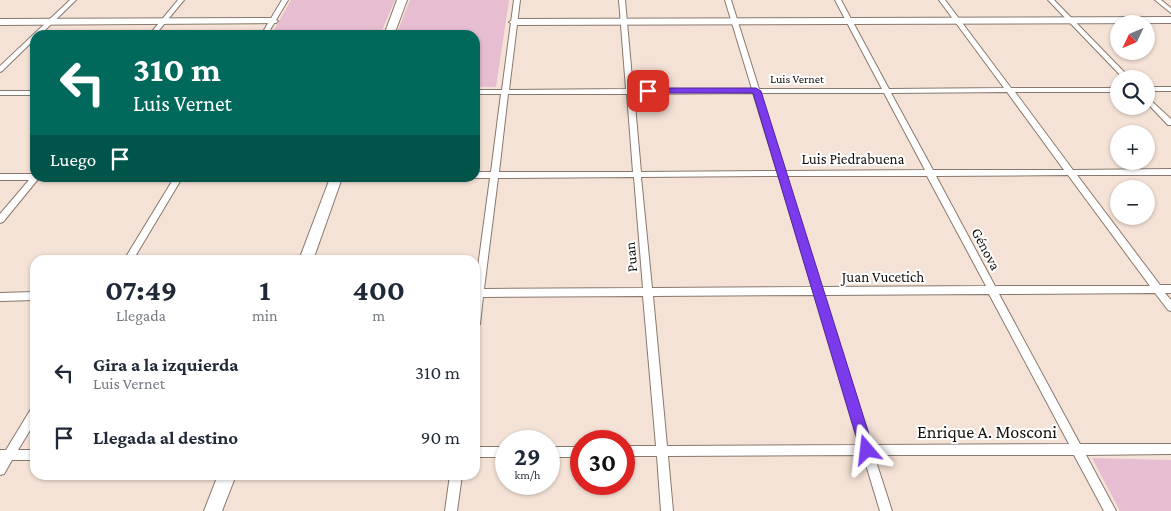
<!DOCTYPE html>
<html lang="es">
<head>
<meta charset="utf-8">
<style>
  body { margin:0; font-family:"Crimson Pro",serif; background:#f2f2f3; color:#1f2937; height:100vh; display:flex; flex-direction:column; font-size:19px; white-space:nowrap }
  * { box-sizing:border-box; margin:0 }
  p { font-size:16px; color:#747a83 }
  .icon { flex:none; width:28px; height:28px; fill:none; stroke:currentColor; stroke-width:2; stroke-linecap:round; stroke-linejoin:round }
  .map { position:relative; flex:1; overflow:hidden }
  .drawer { position:absolute; left:30px; top:255px; width:450px; height:225px; display:flex; flex-direction:column; background:#fff; border-radius:15px; box-shadow:0 1px 4px #0004 }
  .drawer>* { flex:none }
  .hud { position:absolute; left:30px; top:30px; width:450px; height:152px; border-radius:15px; box-shadow:0 1px 4px #0004; background:#00695c; color:#fff; overflow:hidden }
  .needle { width:32px; rotate:226deg }
  .tools { position:absolute; left:1110px; top:15px; display:grid; gap:10px }
  .tools a { display:grid; place-items:center; width:45px; height:45px; border-radius:50%; background:#fff; box-shadow:0 1px 4px #0004; font-size:25px }
  .speed { position:absolute; left:495px; top:430px; display:flex; gap:10px; font-size:25px; font-weight:700; text-align:center }
  .speed>* { display:grid; place-content:center; width:65px; height:65px; border-radius:50%; background:#fff; box-shadow:0 1px 4px #0004; line-height:1 }
  .speed small { font-size:12px; font-weight:400 }
  .speed .limit { border:8px solid #d22; background:#fff; color:#111 }
  .pin { position:absolute; display:grid; place-items:center; width:42px; height:42px; color:#fff; margin:-21px; border-radius:10px; box-shadow:0 2px 8px #0006 }
  .me { position:absolute; width:55px; margin:-28px; rotate:343deg; stroke-linejoin:round; filter:drop-shadow(0 0 4px #0008) }
  .turn { display:flex; align-items:center; gap:18px; height:105px; padding:0 20px; font-size:22px }
  .turn .icon { width:65px; height:65px; stroke-width:2.5 }
  .turn b { display:block; font-size:35px; line-height:42px }
  .then { display:flex; align-items:center; height:48px; padding:0 20px; background:#0003; gap:10px; font-size:19px }
  .eta { display:flex; justify-content:space-evenly; align-items:center; height:85px; text-align:center }
  .eta b { font-size:30px; font-weight:700; line-height:35px }
  ul { padding:0; list-style:none }
  li { display:flex; align-items:center; gap:15px; height:65px; padding:0 20px }
  li div { flex:1 }
  li b { display:block; font-size:19px }
  li em { font-style:normal }
  .map>svg:first-child { display:block }
  .green { fill:#e7bed1 }
  .lines { fill:none; stroke-linecap:round; stroke-linejoin:round }
  .street-casing { stroke:#88786d; stroke-width:2 }
  .secondary-casing { stroke:#88786d; stroke-width:2 }
  .street { fill:#fff; fill-rule:evenodd }
  .secondary { fill:#fff; fill-rule:evenodd }
  .route { fill:#7c3aed; stroke:#51269a }
  .labels { text-anchor:middle; stroke-width:4; stroke-linejoin:round; paint-order:stroke }
  .far-street-label { font-size:12px; fill:#16100c; stroke:#fff }
  .street-label { font-size:15px; fill:#16100c; stroke:#fff }
  .near-street-label { font-size:18px; fill:#16100c; stroke:#fff }
</style>
</head>
<body>
<div class="map">
<svg width="1171" height="511" viewBox="0 0 1171 511">
  <rect width="100%" height="100%" fill="#f5e2d6"/>
  <g class="green">
    <path d="M 291,0 L 395,0 L 380,35 L 271,35 Z"/>
    <path d="M 410,0 L 509,0 L 496,87 L 475,87 L 475,35 L 396,35 Z"/>
    <path d="M 1092,458 L 1171,460 L 1171,511 L 1120,511 Z"/>
  </g>
  <g class="lines">
    <g class="street-casing">
      <g id="street">
        <path d="M 70,0 L 76,0 L 40,35 L 35,35 L 35,39 L 2,71 L 0,72 L 0,66 Z"/>
        <path d="M 178,0 L 184,0 L 155,35 L 149,35 Z"/>
        <path d="M 282,0 L 288,0 L 267,35 L 261,35 Z"/>
        <path d="M 514,0 L 520,0 L 509,90 L 626,89 L 619,0 L 625,0 L 633,89 L 752,89 L 725,0 L 731,0 L 759,89 L 882,89 L 835,0 L 841,0 L 889,89 L 1004,88 L 939,0 L 945,0 L 1011,88 L 1119,88 L 1119,92 L 1015,92 L 1073,170 L 1171,169 L 1171,175 L 1077,175 L 1160,285 L 1171,285 L 1171,293 L 1165,293 L 1171,300 L 1171,311 L 1168,310 L 1155,293 L 999,294 L 1080,444 L 1171,444 L 1171,454 L 1086,455 L 1116,511 L 1104,511 L 1074,455 L 874,455 L 892,511 L 880,511 L 863,455 L 668,456 L 673,511 L 661,511 L 657,456 L 624,456 L 624,446 L 656,446 L 643,296 L 483,297 L 480,324 L 478,327 L 475,328 L 475,289 L 490,178 L 475,178 L 475,172 L 491,172 L 501,94 L 475,94 L 475,90 L 502,90 ZM 1007,92 L 1064,170 L 933,170 L 891,93 ZM 753,93 L 777,171 L 641,172 L 634,94 ZM 760,93 L 884,93 L 925,170 L 785,171 ZM 508,94 L 627,94 L 633,172 L 499,172 ZM 1068,175 L 1150,286 L 995,286 L 936,176 ZM 779,176 L 812,287 L 652,288 L 641,177 ZM 786,176 L 927,176 L 986,286 L 821,287 ZM 634,177 L 643,288 L 484,289 L 498,178 ZM 989,294 L 1069,444 L 871,445 L 824,295 ZM 815,295 L 860,445 L 667,446 L 653,296 Z"/>
        <path d="M 1048,0 L 1054,0 L 1131,79 L 1124,79 Z"/>
        <path d="M 1155,0 L 1161,0 L 1171,8 L 1171,13 Z"/>
        <rect x="1146" y="87" width="25" height="4"/>
        <rect x="0" y="91" width="35" height="4"/>
        <path d="M 1146,96 L 1171,119 L 1171,125 L 1168,125 L 1146,102 Z"/>
        <path d="M 0,174 L 35,174 L 35,178 L 39,178 L 3,222 L 0,223 L 0,214 L 29,180 L 0,180 Z"/>
        <path d="M 174,178 L 182,178 L 133,260 L 124,260 Z"/>
        <path d="M 35,292 L 35,300 L 0,301 L 0,293 Z"/>
        <path d="M 35,407 L 35,422 L 18,450 L 35,450 L 35,460 L 12,460 L 4,474 L 0,475 L 0,450 L 6,450 L 31,409 Z"/>
        <rect x="475" y="447" width="31" height="10"/>
        <rect x="549" y="447" width="32" height="10"/>
        <path d="M 450,475 L 462,475 L 457,511 L 445,511 Z"/>
      </g>
    </g>
    <g class="secondary-casing">
      <g id="secondary">
        <path d="M 397,0 L 407,0 L 394,35 L 384,35 Z"/>
        <path d="M 1171,17 L 1171,23 L 514,25 L 509,22 L 514,19 Z"/>
        <path d="M 273,18 L 278,21 L 276,23 L 0,25 L 0,19 Z"/>
        <path d="M 330,178 L 342,178 L 313,260 L 299,260 Z"/>
        <path d="M 218,475 L 236,475 L 222,511 L 204,511 Z"/>
      </g>
    </g>
    <use href="#street" class="street"/>
    <use href="#secondary" class="secondary"/>
  </g>
  <path class="route" d="M 648,88 L 756,88 L 761,91 L 874,450 L 872,455 L 867,457 L 862,455 L 860,450 L 753,93 L 645,93 L 644,91 Z"/>
  <g class="labels">
    <g class="far-street-label">
      <text x="797" y="83">Luis Vernet</text>
    </g>
    <g class="street-label">
      <text x="853" y="164">Luis Piedrabuena</text>
      <text transform="translate(986 249) rotate(62)" y="5">Génova</text>
      <text transform="translate(631 257) rotate(-95)" y="5">Puan</text>
      <text x="883" y="282">Juan Vucetich</text>
    </g>
    <g class="near-street-label">
      <text x="987" y="438">Enrique A. Mosconi</text>
    </g>
  </g>
</svg>
<div class="tools">
<a><svg class="needle" viewBox="-14 -14 28 28"><path d="M0-13l5 13h-10z" fill="#e53935"/><path d="M0 13l5-13h-10z" fill="#747a83"/></svg></a>
<a><svg class="icon" aria-label="search" viewBox="0 0 24 24"><circle cx="10" cy="10" r="6"/><path d="M15 15l6 6"/></svg></a>
<a>+</a>
<a>−</a>
</div>
<div class="speed"><div>29<small>km/h</small></div><div class="limit">30</div></div>
<div class="pin" style="left:648px;top:91px;background:#d93025"><svg class="icon" aria-label="arrive" viewBox="0 0 24 24"><path d="M6 21V4h12l-3 4 3 4H6"/></svg></div>
<svg class="me" style="left:867px;top:450px" viewBox="-20 -20 40 40"><path d="M0-17L14 15 0 8-14 15z" fill="#7c3aed" stroke="#fff" stroke-width="4"/></svg>
<div class="hud">
<div class="turn"><svg class="icon" aria-label="left" viewBox="0 0 24 24"><path d="M17 20v-9H6M10 6l-5 5 5 5"/></svg><div><b>310 m</b>Luis Vernet</div></div>
<div class="then">Luego<svg class="icon" aria-label="arrive" viewBox="0 0 24 24"><path d="M6 21V4h12l-3 4 3 4H6"/></svg></div>
</div>
<section class="drawer">
<div class="eta">
<div><b>07:49</b><p>Llegada</p></div>
<div><b>1</b><p>min</p></div>
<div><b>400</b><p>m</p></div>
</div>
<ul>
<li><svg class="icon" aria-label="left" viewBox="0 0 24 24"><path d="M17 20v-9H6M10 6l-5 5 5 5"/></svg><div><b>Gira a la izquierda</b><p>Luis Vernet</p></div><em>310 m</em></li>
<li><svg class="icon" aria-label="arrive" viewBox="0 0 24 24"><path d="M6 21V4h12l-3 4 3 4H6"/></svg><div><b>Llegada al destino</b></div><em>90 m</em></li>
</ul>
</section>
</div>
</body>
</html>
